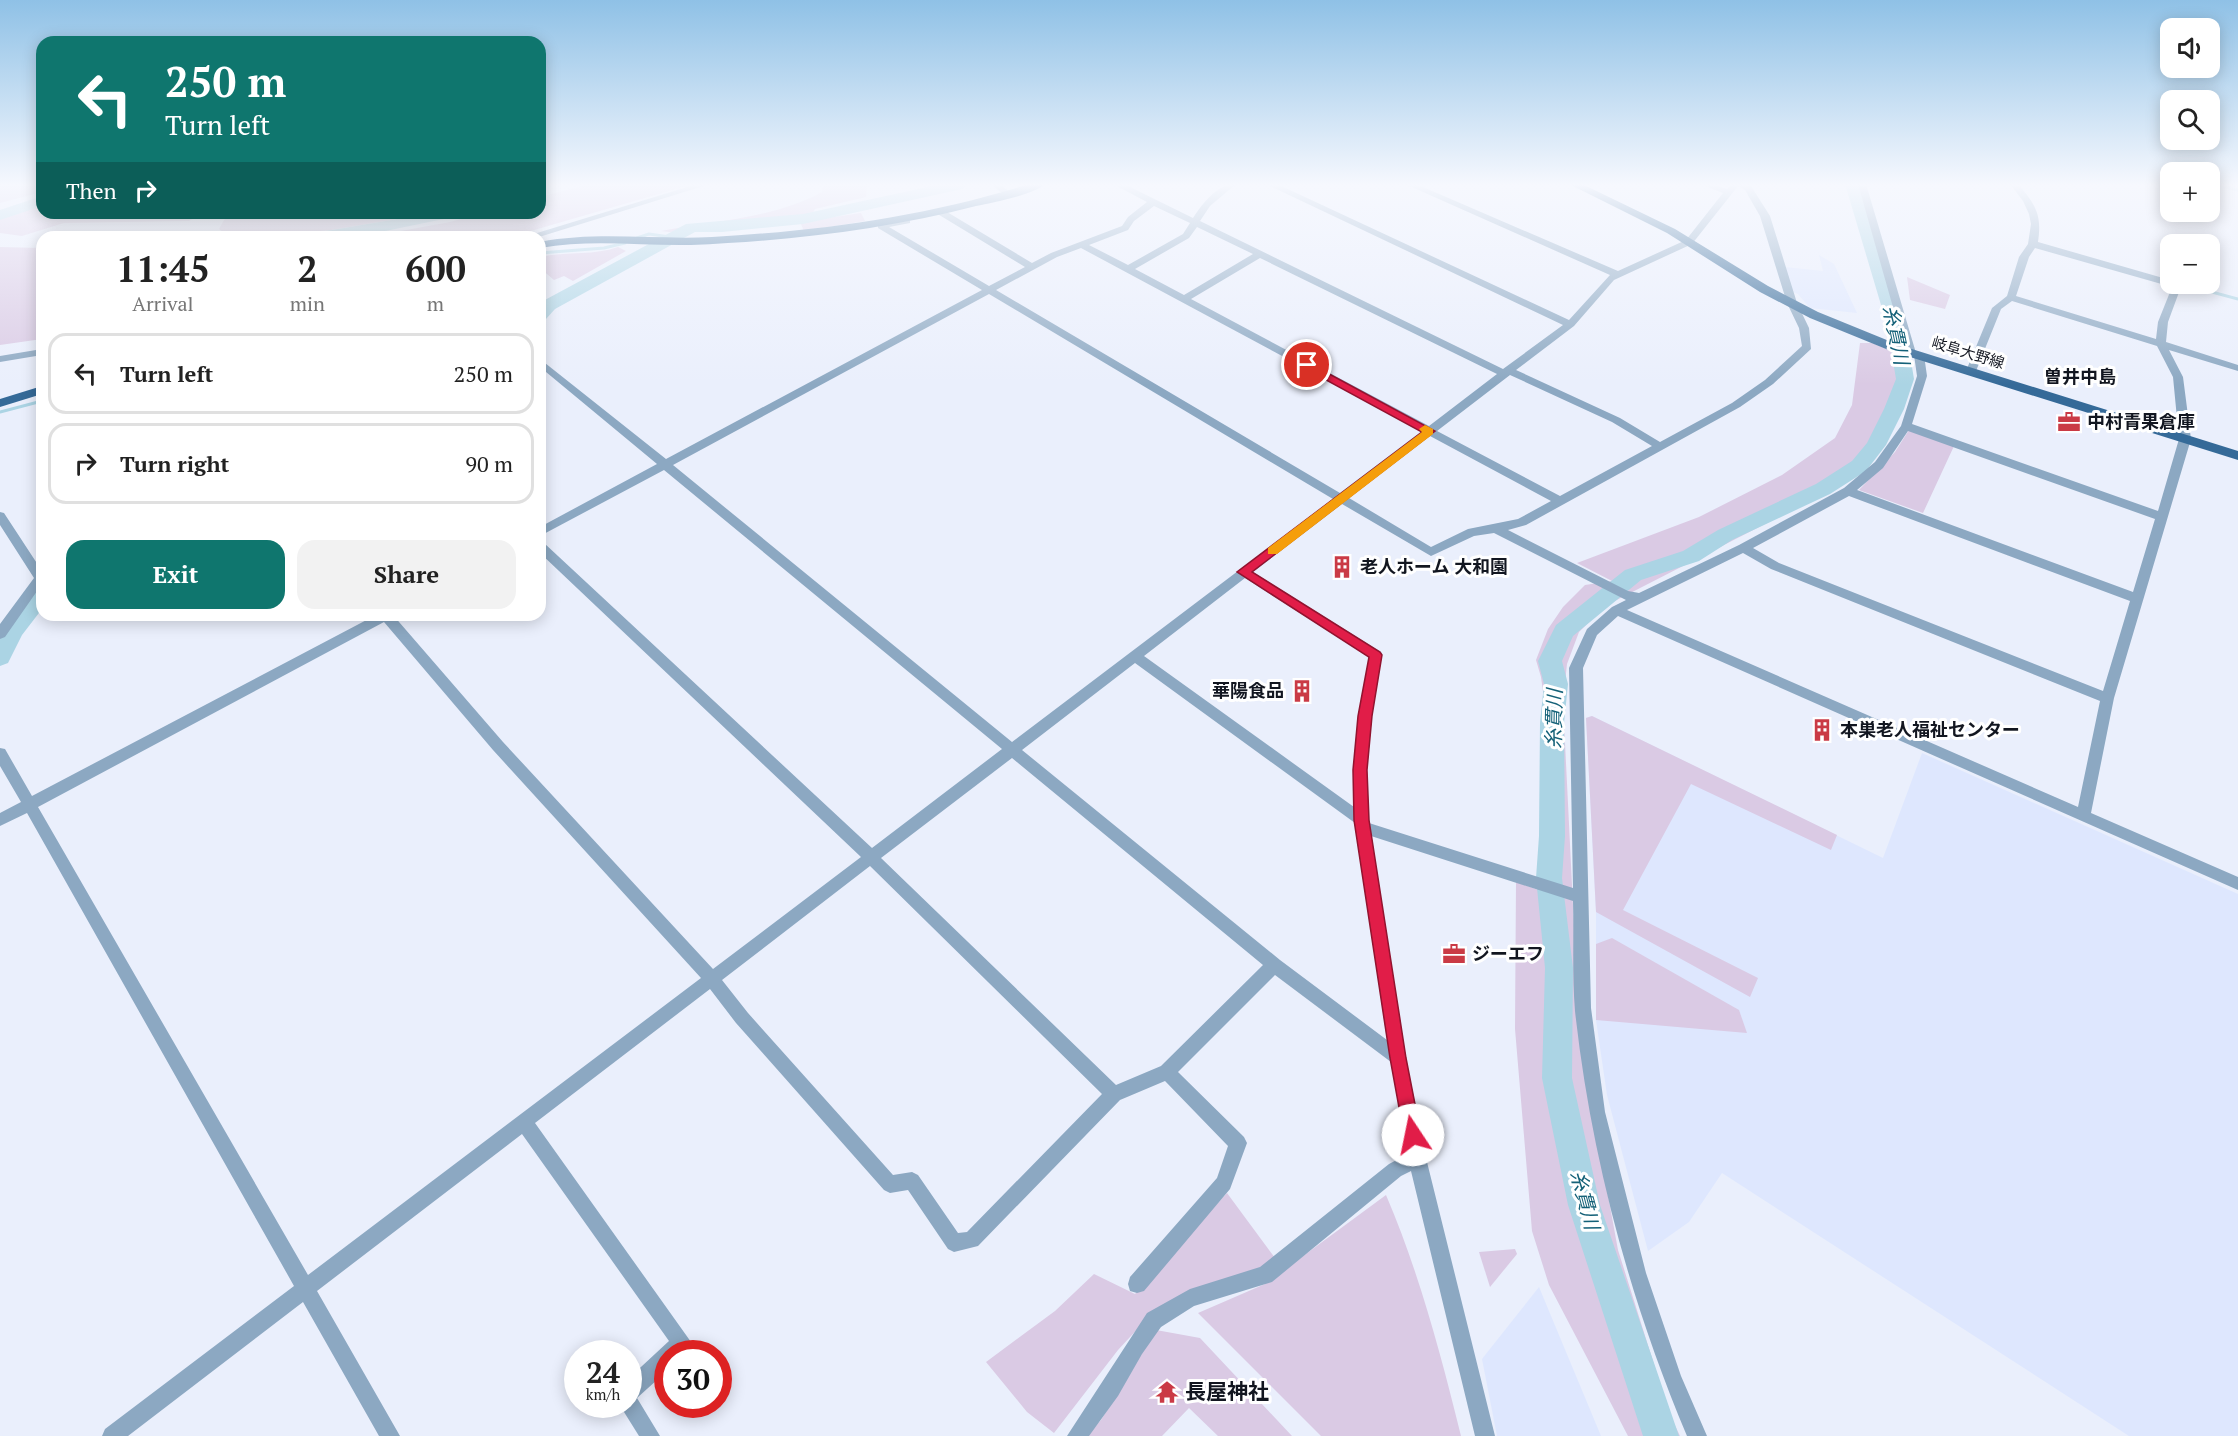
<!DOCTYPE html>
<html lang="en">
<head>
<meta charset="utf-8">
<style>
  body { margin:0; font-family:"PT Serif","Noto Sans JP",serif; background:#f2f2f2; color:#222; height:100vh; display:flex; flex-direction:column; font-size:22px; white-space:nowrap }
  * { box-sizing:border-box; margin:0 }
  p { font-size:20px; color:#767676 }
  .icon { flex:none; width:33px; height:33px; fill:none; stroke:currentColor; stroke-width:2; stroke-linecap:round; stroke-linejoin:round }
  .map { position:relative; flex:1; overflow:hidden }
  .side { position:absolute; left:36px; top:231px; width:510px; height:390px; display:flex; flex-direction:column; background:#fff; border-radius:18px; box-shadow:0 3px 15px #0003 }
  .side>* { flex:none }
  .top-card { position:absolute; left:36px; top:36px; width:510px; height:183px; border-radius:18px; box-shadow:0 3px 15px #0003; background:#0f766e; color:#fff; overflow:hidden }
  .buttons { position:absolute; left:2160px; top:18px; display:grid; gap:12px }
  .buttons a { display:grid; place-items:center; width:60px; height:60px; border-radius:12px; background:#fff; box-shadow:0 3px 15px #0003; font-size:30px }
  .speed { position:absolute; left:564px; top:1340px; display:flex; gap:12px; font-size:30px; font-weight:700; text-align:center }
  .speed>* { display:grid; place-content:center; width:78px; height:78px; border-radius:50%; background:#fff; box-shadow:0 3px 15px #0003; line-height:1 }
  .speed small { font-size:15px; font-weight:400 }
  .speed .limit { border:9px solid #d22; background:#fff; color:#111 }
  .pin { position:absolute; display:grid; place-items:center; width:51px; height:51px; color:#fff; margin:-26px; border:3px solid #fff; border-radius:50%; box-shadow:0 2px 6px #0007 }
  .me { position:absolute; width:66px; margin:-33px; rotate:349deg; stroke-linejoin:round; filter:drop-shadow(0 0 4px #0008) }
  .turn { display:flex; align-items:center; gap:21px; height:126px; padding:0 30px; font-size:27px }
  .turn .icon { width:78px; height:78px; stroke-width:2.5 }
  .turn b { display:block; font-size:42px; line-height:51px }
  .then { display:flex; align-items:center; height:57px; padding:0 30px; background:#0003; gap:12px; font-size:22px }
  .eta { display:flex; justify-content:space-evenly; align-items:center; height:102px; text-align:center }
  .eta b { font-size:36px; font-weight:800; line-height:42px }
  .button { display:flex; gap:12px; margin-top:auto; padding:12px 30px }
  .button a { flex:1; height:69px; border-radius:18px; background:#0f766e; color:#fff; font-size:24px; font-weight:800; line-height:69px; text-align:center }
  .button a+a { background:#f2f2f2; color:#222 }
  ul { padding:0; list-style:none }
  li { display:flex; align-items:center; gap:18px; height:81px; margin:0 12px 9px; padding:0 18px; border:3px solid #e0e0e0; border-radius:18px }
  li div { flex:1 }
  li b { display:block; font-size:22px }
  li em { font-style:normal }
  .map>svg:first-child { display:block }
  .built { fill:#dee7fe }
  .green { fill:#dacae4 }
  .water { fill:#abd4e4 }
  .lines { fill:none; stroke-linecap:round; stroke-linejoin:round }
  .stream { stroke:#abd4e4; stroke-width:3 }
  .river { fill:#abd4e4; fill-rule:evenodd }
  .minor { fill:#8ca8c2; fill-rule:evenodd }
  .major { fill:#356a98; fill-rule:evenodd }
  .route { fill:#e11d48; stroke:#92132f; stroke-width:1.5 }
  .slow { fill:#f59e0b }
  .labels { text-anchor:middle; stroke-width:6; stroke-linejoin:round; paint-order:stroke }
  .far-street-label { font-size:15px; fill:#121620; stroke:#fff }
  .far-quarter-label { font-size:18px; font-weight:bold; fill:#121620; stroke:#fff }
  .poi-label { font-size:18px; font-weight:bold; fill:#121620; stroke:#fff; text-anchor:start }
  .water-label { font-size:20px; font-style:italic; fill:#146178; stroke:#fff }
  .near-poi-label { font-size:21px; font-weight:bold; fill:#121620; stroke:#fff; text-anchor:start }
</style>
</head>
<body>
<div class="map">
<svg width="2238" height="1436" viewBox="0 0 2238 1436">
  <rect width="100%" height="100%" fill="#eaeffc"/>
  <g class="built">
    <path d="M 1819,255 L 1834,264 L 1857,313 L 1810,308 L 1798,294 L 1793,292 L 1785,267 L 1823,271 Z"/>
    <path d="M 1592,716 L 1883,858 L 1922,753 L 2238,894 L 2238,1436 L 2129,1436 L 1722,1173 L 1689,1222 L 1648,1251 L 1607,1095 L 1596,1020 L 1596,912 L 1586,718 Z"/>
    <path d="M 1539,1287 L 1601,1436 L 1497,1436 L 1482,1359 Z"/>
  </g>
  <g class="green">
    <path d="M 0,184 L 42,184 L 42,192 L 0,203 Z"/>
    <path d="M 590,184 L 693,184 L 510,237 L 368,237 L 450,222 L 483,213 L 540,213 L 540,197 Z"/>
    <path d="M 824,184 L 867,184 L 866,197 L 815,209 L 811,216 L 677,233 L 661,231 C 714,221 775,218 822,192 Z"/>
    <path d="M 42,206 L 42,213 L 202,213 L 189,221 L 64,223 L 22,236 L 0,233 L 0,218 Z"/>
    <path d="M 234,213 L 433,213 L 331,230 L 259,237 L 228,236 L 219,229 L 224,220 Z"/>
    <path d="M 861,213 L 865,221 L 804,231 L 800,222 Z"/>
    <path d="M 0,247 L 42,248 L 42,339 L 0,345 Z"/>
    <path d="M 618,247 L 626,251 L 573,281 L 564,276 L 554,280 L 540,268 L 540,257 C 566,251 593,256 618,247 Z"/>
    <path d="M 1907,277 L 1950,295 L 1945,309 L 1910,300 Z"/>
    <path d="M 1860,343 L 1872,343 L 1904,356 L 1907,359 L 1911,384 L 1881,450 L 1845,483 L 1605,606 L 1579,632 L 1567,664 L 1563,702 L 1578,1007 L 1594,1119 L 1618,1250 L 1670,1415 L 1680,1436 L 1628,1436 L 1549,1285 L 1532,1231 L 1515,1029 L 1516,882 L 1544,892 L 1546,714 L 1541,677 L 1536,660 L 1548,629 L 1563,607 L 1585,585 L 1612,581 L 1577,563 L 1699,517 L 1782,475 L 1835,438 L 1852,405 Z"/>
    <path d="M 1909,430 L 1954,446 L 1923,513 L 1859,490 L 1895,452 Z"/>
    <path d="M 1592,716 L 1837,835 L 1831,850 L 1691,784 L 1623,910 L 1758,978 L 1750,997 L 1596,912 L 1586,718 Z"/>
    <path d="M 1612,938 L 1739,1010 L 1747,1033 L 1596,1020 L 1596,944 Z"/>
    <path d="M 1227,1193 L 1275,1258 L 1260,1272 L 1156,1309 L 1118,1350 L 1054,1433 L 1027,1412 L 986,1362 L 1055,1311 L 1094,1274 L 1135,1294 Z"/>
    <path d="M 1386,1195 C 1419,1272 1441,1355 1461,1436 L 1321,1436 L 1198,1313 L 1265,1284 Z"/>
    <path d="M 1515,1249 L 1517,1254 L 1490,1287 L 1479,1252 Z"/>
    <path d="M 1156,1330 L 1200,1338 L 1292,1436 L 1218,1436 L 1189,1408 L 1162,1436 L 1087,1436 L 1101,1420 Z"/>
  </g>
  <path class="water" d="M 433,213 L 473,213 L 356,237 L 268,237 L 308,234 Z"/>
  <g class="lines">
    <g class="stream">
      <path d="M 2218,185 L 2238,190"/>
      <path d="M 637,238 L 649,234 L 670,237"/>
      <path d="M 540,253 L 604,248 L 625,243"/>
      <path d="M 2182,284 L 2238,299"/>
      <path d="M 0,412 L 42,401"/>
    </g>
    <g class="river">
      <path d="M 941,184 L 970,184 L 962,189 L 803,224 L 722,232 L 695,232 L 555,309 L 546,319 L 540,320 L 540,304 L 543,301 L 686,224 L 803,214 Z"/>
      <path d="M 1845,184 L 1861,184 L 1905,325 L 1914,379 L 1904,409 L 1886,445 L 1866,471 L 1830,494 L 1732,540 L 1699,561 L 1641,580 L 1573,636 L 1562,661 L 1568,684 L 1564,723 L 1565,836 L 1562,878 L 1573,968 L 1572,1078 L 1600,1205 L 1679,1436 L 1643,1436 L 1568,1205 L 1542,1078 L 1545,968 L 1536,878 L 1539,836 L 1540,723 L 1544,684 L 1538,661 L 1556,625 L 1625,570 L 1683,551 L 1718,530 L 1816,484 L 1852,461 L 1867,443 L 1884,409 L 1896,379 L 1887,325 Z"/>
      <path d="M 42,196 L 42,206 L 0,220 L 0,210 Z"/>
      <path d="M 42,586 L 42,609 L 22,635 L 8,663 L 0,666 L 0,632 L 34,588 Z"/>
    </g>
    <g class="minor">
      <path d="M 697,184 L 710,184 L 539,237 L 524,237 Z"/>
      <path d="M 991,184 L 1000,184 L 1012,194 L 1005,196 Z"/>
      <path d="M 1113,184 L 1124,184 L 1193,218 C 1203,203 1217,184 1236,184 L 1210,206 L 1200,221 L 1503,369 L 1563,325 L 1266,184 L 1277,184 L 1569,320 L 1610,275 L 1405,184 L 1416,184 L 1618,271 L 1686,240 L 1723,193 L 1700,184 L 1712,184 L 1727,189 L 1731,184 L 1747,184 L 1751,186 L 1770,216 L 1797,303 L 1809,328 L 1811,349 L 1773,384 L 1740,407 L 1526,525 L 1508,530 L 1628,591 L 1639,593 L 1739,545 L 1844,488 L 1875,462 L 1901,426 L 1917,376 L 1914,355 L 1906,353 L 1858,184 L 1866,184 L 1916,353 L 1924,355 L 1927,376 L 1912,424 L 2158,511 L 2179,439 L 2173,377 L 2157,346 L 2012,301 L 2001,309 L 1976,371 L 1971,374 L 1966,371 L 1992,308 L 2007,296 L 2019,257 L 2028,244 L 2031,224 L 2029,214 L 2023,201 L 2010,184 L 2018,184 C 2036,205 2042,215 2038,242 L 2170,280 L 2170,284 L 2182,284 L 2168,322 L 2166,342 L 2238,365 L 2238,371 L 2169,350 L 2183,377 L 2191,439 L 2114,698 L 2091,813 L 2238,877 L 2238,890 L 1618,616 L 1597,635 L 1583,668 L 1591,1008 L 1605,1112 L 1646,1273 L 1681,1376 L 1707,1436 L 1687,1436 C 1630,1301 1591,1157 1575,1011 C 1572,975 1574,937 1573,901 L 1371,836 L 1406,1058 L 1426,1158 L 1495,1436 L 1475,1436 L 1411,1171 L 1401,1176 L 1272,1282 L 1194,1306 L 1161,1327 L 1142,1354 L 1118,1396 L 1089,1436 L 1067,1436 L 1147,1313 L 1190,1289 L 1260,1267 L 1389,1164 L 1408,1154 L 1391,1062 L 1275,975 L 1178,1072 L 1244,1137 L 1247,1143 L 1230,1189 L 1144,1291 L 1137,1293 L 1130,1291 L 1128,1284 L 1130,1277 L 1217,1178 L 1228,1146 L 1165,1081 L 1120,1100 L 978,1246 L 954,1252 L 948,1249 L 908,1190 L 890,1193 L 884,1190 L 736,1023 L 710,989 L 535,1123 L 691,1342 L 684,1353 L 668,1353 L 668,1370 L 637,1398 L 660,1436 L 639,1436 L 619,1404 L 628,1404 L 628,1379 L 669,1341 L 522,1134 L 317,1291 L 400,1436 L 379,1436 L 303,1302 L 128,1436 L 102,1436 L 105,1429 L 294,1286 L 27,813 L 0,826 L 0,813 L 21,802 L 0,766 L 0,748 L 5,749 L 32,796 L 376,615 L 393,615 L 503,742 L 713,969 L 861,857 L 540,553 L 540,542 L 544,543 L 872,848 L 1002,749 L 664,470 L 540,536 L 540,527 L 657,464 L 540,367 L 540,359 L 666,459 L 982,290 L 878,228 L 878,224 L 910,219 L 910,223 L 889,227 L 989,286 L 1025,267 L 936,213 L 936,209 L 942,209 L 1032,263 L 1051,253 L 1122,226 L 1128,217 L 1147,202 ZM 1738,186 L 1745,190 L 1760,216 L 1787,303 L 1799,328 L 1802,346 L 1765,380 L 1732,403 L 1660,442 L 1620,418 L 1516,370 L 1574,326 L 1614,280 L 1692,244 ZM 1154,206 L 1190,223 L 1183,234 L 1128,265 L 1089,245 L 1128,230 L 1134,221 ZM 1197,227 L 1253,254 L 1184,295 L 1135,269 L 1189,238 ZM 1081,248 L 1422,431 L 1340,493 L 996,290 L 1057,257 ZM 2035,248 L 2172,287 L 2158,322 L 2156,339 L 2016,296 L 2029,257 ZM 1260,258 L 1497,374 L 1429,426 L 1191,299 ZM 989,294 L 1333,499 L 1012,742 L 673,465 ZM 1510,375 L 1612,422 L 1652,446 L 1560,496 L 1437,431 ZM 1908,431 L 2155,519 L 2133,592 L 1857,490 L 1883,468 ZM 1430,436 L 1551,501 L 1518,519 L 1468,529 L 1431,547 L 1349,498 ZM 1849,496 L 2130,601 L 2103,691 L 1779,563 L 1753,548 ZM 1342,504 L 1431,556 L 1474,536 L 1494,533 L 1626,600 L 1612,607 L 1587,629 L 1569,668 L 1573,888 L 1369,823 L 1367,770 L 1372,716 L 1382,655 L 1381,652 L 1253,572 ZM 1743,553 L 1771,569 L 2100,701 L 2078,807 L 1627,610 ZM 1245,578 L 1369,657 C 1360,707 1353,756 1354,807 L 1144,656 ZM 384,622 L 493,750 L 701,978 L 308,1275 L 38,807 ZM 1135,663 L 1355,823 L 1387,1040 L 1280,960 L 1022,750 ZM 1012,758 L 1263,965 L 1161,1066 L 1116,1085 L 881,858 ZM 870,866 L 1102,1094 L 967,1232 L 958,1233 L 918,1175 L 912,1172 L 893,1175 L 748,1013 L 722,980 Z"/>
      <path d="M 2210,184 L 2215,184 L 2210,187 Z"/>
      <path d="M 42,349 L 42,355 L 0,362 L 0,356 Z"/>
      <path d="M 0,512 L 4,513 L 42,571 L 42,584 L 5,637 L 0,639 L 0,624 L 34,578 L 0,525 Z"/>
    </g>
    <g class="major">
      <path d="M 1029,184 L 1045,184 C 1033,195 994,202 976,206 C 883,230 787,241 691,245 C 641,246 590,239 540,248 L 540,242 C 596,231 655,240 712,237 C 820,231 927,216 1029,184 Z"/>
      <path d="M 1569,184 L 1582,184 L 1675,229 L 1768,286 L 1818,312 L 1899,345 L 2238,451 L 2238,460 L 1891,351 L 1810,318 L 1760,292 L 1667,233 Z"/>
      <path d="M 42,386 L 42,394 L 0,407 L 0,399 Z"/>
    </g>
  </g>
  <linearGradient id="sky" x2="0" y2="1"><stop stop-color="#8fc1e6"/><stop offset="0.48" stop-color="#f6f8fe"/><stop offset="1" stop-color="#f6f8fe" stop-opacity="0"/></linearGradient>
  <rect width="2238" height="385" fill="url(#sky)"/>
  <path class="route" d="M 1307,362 L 1435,431 L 1252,572 L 1380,652 L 1382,655 L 1372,716 L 1367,770 L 1369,820 L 1406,1058 L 1421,1135 L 1419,1141 L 1413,1143 L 1407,1141 L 1404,1135 L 1390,1058 L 1354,820 L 1353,770 L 1358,716 L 1369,657 L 1237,572 L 1422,432 L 1304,368 L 1302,365 Z"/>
  <path class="slow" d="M 1425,425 L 1433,429 L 1433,434 L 1277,554 L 1268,554 L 1268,548 L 1422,432 L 1419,429 Z"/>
  <defs>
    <g id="office-bare" transform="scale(1.8)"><path d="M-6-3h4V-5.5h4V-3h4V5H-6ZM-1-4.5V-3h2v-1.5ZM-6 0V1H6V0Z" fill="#ca3a45" stroke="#fff" stroke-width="2.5" paint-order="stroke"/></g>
    <g id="building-bare" transform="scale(1.8)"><path d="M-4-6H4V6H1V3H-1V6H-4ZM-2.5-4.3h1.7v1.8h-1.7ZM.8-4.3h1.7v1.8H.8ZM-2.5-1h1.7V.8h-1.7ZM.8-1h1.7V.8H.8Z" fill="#ca3a45" stroke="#fff" stroke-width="2.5" paint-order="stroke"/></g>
    <g id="temple-bare" transform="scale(1.8)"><path d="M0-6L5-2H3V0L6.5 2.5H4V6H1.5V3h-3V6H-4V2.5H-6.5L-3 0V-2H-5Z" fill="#ca3a45" stroke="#fff" stroke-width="2.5" paint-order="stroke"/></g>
  </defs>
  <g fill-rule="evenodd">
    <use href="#office-bare" x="2069" y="422"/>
    <use href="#building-bare" x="1342" y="567"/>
    <use href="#building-bare" x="1302" y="691"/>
    <use href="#building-bare" x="1822" y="730"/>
    <use href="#office-bare" x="1454" y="954"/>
    <use href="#temple-bare" x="1167" y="1392"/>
  </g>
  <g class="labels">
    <g class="far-street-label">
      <text transform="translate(1968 353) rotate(17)" y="5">岐阜大野線</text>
    </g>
    <g class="far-quarter-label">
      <text x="2080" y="383">曽井中島</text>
    </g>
    <g class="poi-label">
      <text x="2087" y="428">中村青果倉庫</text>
      <text x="1360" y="573">老人ホーム 大和園</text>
      <text x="1284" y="697" text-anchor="end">華陽食品</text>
      <text x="1840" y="736">本巣老人福祉センター</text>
      <text x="1472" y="960">ジーエフ</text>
    </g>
    <g class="water-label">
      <text transform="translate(1896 335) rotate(78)" y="7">糸貫川</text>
      <text transform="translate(1554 719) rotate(-89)" y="7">糸貫川</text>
      <text transform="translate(1585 1200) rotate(75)" y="7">糸貫川</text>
    </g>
    <g class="near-poi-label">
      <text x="1185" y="1399">長屋神社</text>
    </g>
  </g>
</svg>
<div class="buttons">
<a><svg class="icon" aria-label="sound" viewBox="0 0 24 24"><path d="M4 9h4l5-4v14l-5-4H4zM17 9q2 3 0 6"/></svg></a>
<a><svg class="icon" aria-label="search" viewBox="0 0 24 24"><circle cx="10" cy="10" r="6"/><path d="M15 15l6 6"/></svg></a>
<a>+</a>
<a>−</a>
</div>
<div class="speed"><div>24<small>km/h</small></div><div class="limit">30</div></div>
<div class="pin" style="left:1307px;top:365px;background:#d93025"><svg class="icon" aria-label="arrive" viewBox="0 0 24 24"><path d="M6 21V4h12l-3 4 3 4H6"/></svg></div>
<svg class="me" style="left:1413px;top:1135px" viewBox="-20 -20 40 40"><circle r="19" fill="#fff"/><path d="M0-13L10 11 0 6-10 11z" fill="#e11d48"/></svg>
<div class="top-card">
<div class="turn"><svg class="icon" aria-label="left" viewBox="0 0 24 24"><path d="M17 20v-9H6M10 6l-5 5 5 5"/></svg><div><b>250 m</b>Turn left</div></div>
<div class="then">Then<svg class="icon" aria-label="right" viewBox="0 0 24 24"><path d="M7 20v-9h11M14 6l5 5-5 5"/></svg></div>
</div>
<section class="side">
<div class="eta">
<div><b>11:45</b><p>Arrival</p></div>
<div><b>2</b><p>min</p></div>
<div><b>600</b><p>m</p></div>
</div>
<ul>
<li><svg class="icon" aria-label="left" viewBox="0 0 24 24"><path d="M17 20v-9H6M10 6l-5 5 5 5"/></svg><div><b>Turn left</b></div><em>250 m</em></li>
<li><svg class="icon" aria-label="right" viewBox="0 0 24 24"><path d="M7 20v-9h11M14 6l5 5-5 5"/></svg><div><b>Turn right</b></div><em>90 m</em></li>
</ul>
<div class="button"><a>Exit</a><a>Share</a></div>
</section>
</div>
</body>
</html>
